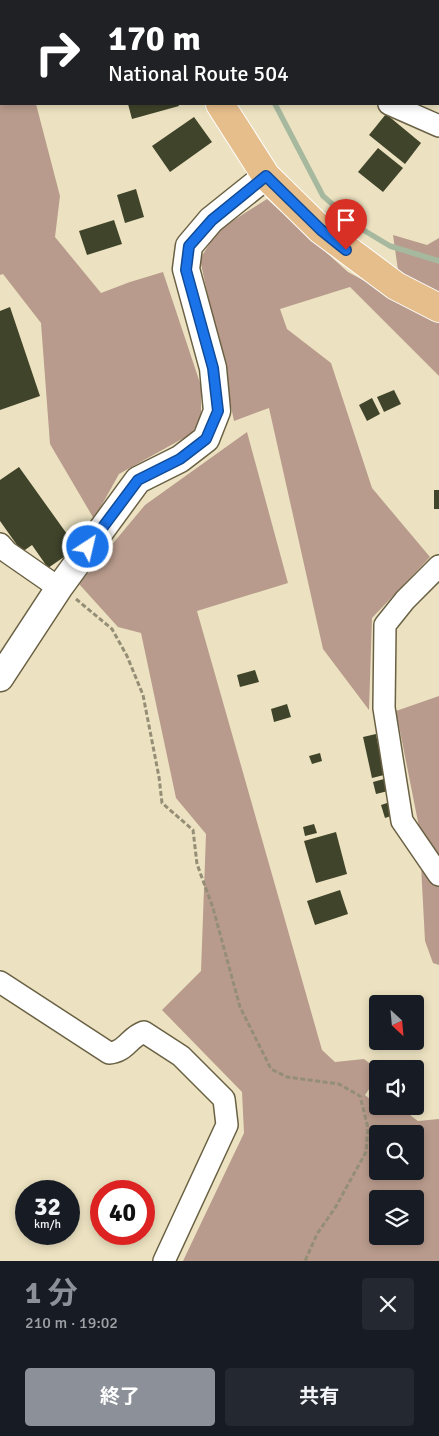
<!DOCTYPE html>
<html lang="ja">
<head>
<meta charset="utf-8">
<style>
  body { margin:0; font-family:Signika,"Noto Sans JP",sans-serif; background:#242831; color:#f1f3f6; height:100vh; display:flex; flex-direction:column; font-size:19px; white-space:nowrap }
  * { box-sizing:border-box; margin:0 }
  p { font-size:16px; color:#9ea1a6 }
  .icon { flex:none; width:28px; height:28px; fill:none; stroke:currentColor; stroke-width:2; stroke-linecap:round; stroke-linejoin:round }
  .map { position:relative; height:1261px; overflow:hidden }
  .drawer { display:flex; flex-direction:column; background:#171b24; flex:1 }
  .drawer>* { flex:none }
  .guide { position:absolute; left:0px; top:0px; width:440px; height:105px; box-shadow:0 2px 8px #0003; background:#202124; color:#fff; overflow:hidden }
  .needle { width:32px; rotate:154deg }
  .tools { position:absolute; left:369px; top:995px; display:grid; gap:10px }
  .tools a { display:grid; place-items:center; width:55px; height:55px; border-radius:5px; background:#171b24; box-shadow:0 2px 8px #0003; font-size:25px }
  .speed { position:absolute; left:15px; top:1180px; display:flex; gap:10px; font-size:25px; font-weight:700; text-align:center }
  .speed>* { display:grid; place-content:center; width:65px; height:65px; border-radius:50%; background:#171b24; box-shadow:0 2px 8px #0003; line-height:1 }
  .speed small { font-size:12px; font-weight:400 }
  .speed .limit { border:8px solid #d22; background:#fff; color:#111 }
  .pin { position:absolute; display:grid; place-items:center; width:42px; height:42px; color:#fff; margin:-51px -21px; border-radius:50% 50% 50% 0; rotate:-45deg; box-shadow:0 0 5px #0007 }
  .pin .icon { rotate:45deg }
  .me { position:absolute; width:55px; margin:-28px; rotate:35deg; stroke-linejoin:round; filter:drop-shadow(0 0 4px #0008) }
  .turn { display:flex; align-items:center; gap:18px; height:105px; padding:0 25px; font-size:22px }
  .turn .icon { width:65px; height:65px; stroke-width:2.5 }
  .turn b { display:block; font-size:35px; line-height:42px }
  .round { display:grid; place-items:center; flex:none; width:52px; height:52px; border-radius:5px; background:#242831 }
  .headline { display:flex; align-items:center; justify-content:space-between; height:85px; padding:0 25px }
  h1 { font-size:30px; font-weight:700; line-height:38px; color:#8c9099 }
  .button { display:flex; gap:10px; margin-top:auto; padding:10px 25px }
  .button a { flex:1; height:58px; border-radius:5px; background:#8c9099; color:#fff; font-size:20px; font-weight:700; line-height:58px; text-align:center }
  .button a+a { background:#242831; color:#f1f3f6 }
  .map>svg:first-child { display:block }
  .forest { fill:#b89b8c; fill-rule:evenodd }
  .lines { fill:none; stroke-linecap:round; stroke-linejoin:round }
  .stream { stroke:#a6b89e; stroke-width:5.5 }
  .building { fill:#40442a }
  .minor-casing { stroke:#6a6144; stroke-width:24 }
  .tertiary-casing { stroke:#6a6144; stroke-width:29 }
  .trunk-casing { stroke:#fff; stroke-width:30 }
  .path { stroke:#958e76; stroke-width:3; stroke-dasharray:5 2.5; stroke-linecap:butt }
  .minor { stroke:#fff; stroke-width:21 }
  .tertiary { stroke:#fff; stroke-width:26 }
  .trunk { stroke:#e6be8c; stroke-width:28 }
  .route-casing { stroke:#114b97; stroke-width:12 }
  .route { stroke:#1a73e8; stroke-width:9 }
</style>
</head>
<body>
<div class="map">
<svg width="439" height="1261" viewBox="0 0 439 1261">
  <rect width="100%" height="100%" fill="#ece2c1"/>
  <g class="forest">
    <path d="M 0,17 L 1,104 L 36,104 L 60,196 L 55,237 L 101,293 L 130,282 L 163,272 L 201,386 L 201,419 L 191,434 L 119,474 L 94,519 L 50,444 L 41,323 L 3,274 L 0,275 Z"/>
    <path d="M 267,199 L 348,272 L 439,321 L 439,376 L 350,287 L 280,309 L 287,329 L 331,363 L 372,488 L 430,557 L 372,618 L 369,710 L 323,649 L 269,408 L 234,421 L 200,259 L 218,230 Z"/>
    <path d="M 393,235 L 427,245 L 439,238 L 439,294 L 399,277 Z"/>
    <path d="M 247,432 L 288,583 L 197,611 L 322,1050 L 335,1062 L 364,1059 L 377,1069 L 376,1079 L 365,1095 C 382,1109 376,1106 398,1106 L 418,1121 L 439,1119 L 439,1261 L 183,1261 L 244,1133 L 242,1092 L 162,1010 L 201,971 L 206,834 L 176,798 L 141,633 L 118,627 L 79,584 L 145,505 ZM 378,1134 L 415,1134 L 415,1171 L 378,1171 ZM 378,1199 L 415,1199 L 415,1236 L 378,1236 Z"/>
    <path d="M 439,696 L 439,965 L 433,963 L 425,941 L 419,827 L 396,711 Z"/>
  </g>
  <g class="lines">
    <g class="stream">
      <path d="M 252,1 L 252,0"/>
      <path d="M 275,104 L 323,196 L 360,228 L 390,246 L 439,261"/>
    </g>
  </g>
  <g class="building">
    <path d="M 128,104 L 178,104 L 179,106 L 132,119 Z"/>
    <path d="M 386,114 L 421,143 L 405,164 L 369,135 Z"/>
    <path d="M 194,117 L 212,142 L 170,172 L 152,146 Z"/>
    <path d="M 378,148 L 403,168 L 383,192 L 358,172 Z"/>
    <path d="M 136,189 L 144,217 L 125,223 L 117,195 Z"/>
    <path d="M 114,220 L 122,244 L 87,255 L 79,231 Z"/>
    <path d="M 10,307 L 40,396 L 0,410 L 0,311 Z"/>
    <path d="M 394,390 L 401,404 L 384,412 L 377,397 Z"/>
    <path d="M 372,398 L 380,414 L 367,421 L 359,405 Z"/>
    <path d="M 19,467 L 77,548 L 48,568 L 32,545 L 22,552 L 0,521 L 0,480 Z"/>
    <rect x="434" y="490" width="5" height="19"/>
    <path d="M 255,670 L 259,682 L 240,687 L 237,675 Z"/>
    <path d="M 287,704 L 291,717 L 274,722 L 271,709 Z"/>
    <path d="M 376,734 L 384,775 L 372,778 L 363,737 Z"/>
    <path d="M 320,753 L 322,761 L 312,764 L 309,756 Z"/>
    <path d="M 384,779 L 388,791 L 376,794 L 373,782 Z"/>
    <path d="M 393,801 L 397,814 L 385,818 L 381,805 Z"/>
    <path d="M 314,824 L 317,833 L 305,836 L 303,827 Z"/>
    <path d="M 336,832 L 347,874 L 316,883 L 304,841 Z"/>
    <path d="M 340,890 L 348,914 L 315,925 L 307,901 Z"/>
  </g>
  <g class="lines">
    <g class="minor-casing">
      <g id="minor">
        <path d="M 107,0 L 108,1"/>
        <path d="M 233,1 L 233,0"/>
        <path d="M 374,1 L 375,0"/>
        <path d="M 389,104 L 439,126"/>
        <path d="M 0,544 L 7,552 L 59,588"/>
        <path d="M 439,566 L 405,600 L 385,625 L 384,708 L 402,821 L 439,875"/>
        <path d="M 0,982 L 109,1053 C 126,1052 129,1037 144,1032 L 181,1056 L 224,1099 L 227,1125 L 164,1261"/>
      </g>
    </g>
    <g class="tertiary-casing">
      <path id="tertiary" d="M 0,678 L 59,588 L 138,480 L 180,459 L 206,439 L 217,411 L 213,368 L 186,269 L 189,246 L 211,220 L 266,176"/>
    </g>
    <g class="trunk-casing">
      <g id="trunk">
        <path d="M 173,0 L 174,1"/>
        <path d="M 220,104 L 266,176 L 321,230 L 396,286 L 439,308"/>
      </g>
    </g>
    <path class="path" d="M 76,599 L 112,629 L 127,656 L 143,695 L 159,777 L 162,803 L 193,830 L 197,864 L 213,908 L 240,1007 L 271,1069 L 287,1077 L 339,1084 L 360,1096 L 368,1128 L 366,1152 L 335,1208 L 317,1234 L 305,1261"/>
    <use href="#minor" class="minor"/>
    <use href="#tertiary" class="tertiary"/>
    <use href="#trunk" class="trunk"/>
  </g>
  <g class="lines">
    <g class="route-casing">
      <path id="route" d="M 88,547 L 138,480 L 180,459 L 206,439 L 218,411 L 213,368 L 186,270 L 189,246 L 212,220 L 266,176 L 321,230 L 346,250"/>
    </g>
    <use href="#route" class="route"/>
  </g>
</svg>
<div class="tools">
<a><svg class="needle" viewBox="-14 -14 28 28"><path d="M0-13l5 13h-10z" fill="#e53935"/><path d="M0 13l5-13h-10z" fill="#9ea1a6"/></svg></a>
<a><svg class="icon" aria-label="sound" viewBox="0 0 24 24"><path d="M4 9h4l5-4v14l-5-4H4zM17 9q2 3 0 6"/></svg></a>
<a><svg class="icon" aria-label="search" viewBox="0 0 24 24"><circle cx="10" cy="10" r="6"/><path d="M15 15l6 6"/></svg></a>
<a><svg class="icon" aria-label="layers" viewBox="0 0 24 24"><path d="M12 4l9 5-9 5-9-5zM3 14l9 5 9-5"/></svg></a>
</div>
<div class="speed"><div>32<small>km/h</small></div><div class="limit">40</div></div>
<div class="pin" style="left:346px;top:250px;background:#d93025"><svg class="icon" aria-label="arrive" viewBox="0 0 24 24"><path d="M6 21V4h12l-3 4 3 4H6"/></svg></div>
<svg class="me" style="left:88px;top:547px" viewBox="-20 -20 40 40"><circle r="17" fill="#1a73e8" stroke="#fff" stroke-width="3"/><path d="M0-11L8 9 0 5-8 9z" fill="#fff"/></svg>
<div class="guide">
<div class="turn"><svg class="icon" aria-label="right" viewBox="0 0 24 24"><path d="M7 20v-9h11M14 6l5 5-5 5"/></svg><div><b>170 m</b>National Route 504</div></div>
</div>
</div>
<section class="drawer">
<div class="headline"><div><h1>1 分</h1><p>210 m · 19:02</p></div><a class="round"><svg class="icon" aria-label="close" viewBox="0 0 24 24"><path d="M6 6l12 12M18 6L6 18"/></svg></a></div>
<div class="button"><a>終了</a><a>共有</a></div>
</section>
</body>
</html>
